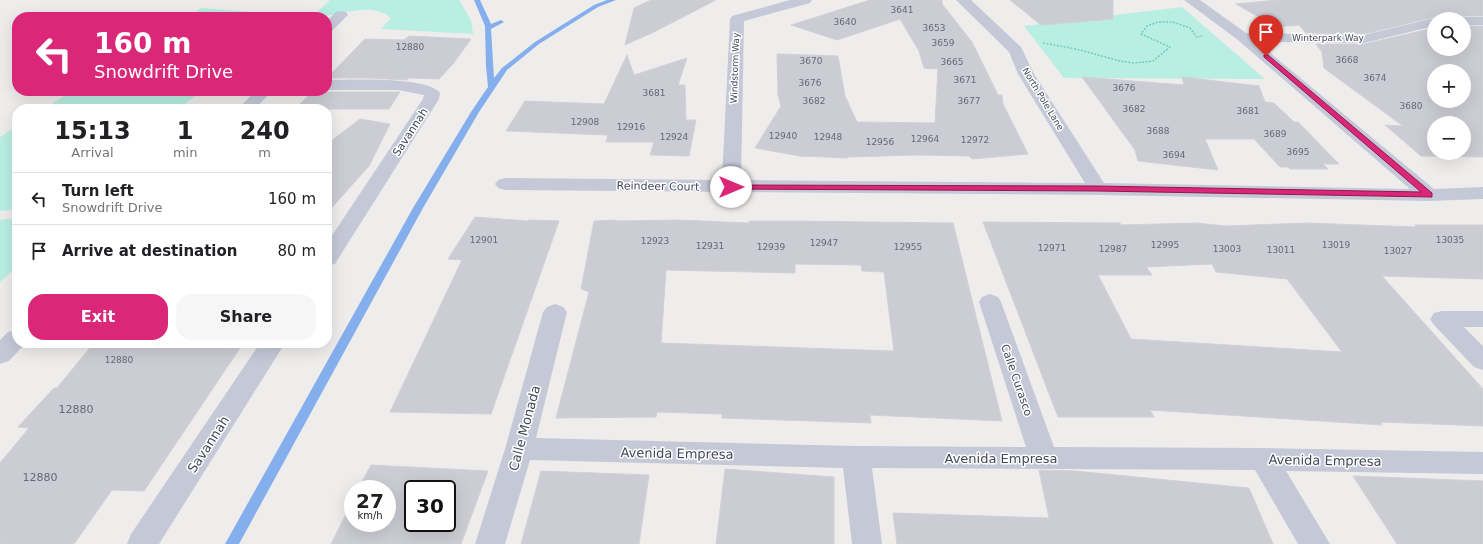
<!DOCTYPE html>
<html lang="en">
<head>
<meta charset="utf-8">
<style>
  body { margin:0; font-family:"DejaVu Sans",sans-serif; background:#f6f6f6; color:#202124; height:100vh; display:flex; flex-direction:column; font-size:15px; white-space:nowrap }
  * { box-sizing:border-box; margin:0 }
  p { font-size:13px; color:#757577 }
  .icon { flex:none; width:22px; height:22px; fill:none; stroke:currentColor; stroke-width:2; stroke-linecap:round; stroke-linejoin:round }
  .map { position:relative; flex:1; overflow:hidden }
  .panel { position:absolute; left:12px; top:104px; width:320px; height:244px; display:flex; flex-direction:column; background:#fff; border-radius:16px; box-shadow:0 4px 16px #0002 }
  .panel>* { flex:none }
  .top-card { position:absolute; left:12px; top:12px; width:320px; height:84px; border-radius:16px; box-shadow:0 4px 16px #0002; background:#db2777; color:#fff; overflow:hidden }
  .controls { position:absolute; left:1427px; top:12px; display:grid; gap:8px }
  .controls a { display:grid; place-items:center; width:44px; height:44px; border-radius:50%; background:#fff; box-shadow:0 4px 16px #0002; font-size:20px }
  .speed { position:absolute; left:344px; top:480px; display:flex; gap:8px; font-size:20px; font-weight:700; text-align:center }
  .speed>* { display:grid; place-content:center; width:52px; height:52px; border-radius:50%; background:#fff; box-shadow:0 4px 16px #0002; line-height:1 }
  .speed small { font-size:10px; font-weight:400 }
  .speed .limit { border:2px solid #111; border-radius:6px; background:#fff; color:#111 }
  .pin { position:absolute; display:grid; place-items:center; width:34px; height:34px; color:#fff; margin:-41px -17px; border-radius:50% 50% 50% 0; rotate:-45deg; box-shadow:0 0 4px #0007 }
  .pin .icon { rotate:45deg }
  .me { position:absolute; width:44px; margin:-22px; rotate:90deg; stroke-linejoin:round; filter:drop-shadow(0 0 3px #0008) }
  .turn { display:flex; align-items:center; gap:14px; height:84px; padding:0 16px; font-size:18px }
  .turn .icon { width:52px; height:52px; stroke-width:2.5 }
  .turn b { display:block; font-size:28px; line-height:34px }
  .eta { display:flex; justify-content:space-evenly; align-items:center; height:68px; text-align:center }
  .eta b { font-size:24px; font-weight:700; line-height:28px }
  .cta { display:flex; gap:8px; margin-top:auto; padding:8px 16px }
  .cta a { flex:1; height:46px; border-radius:16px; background:#db2777; color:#fff; font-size:16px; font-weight:700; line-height:46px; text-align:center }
  .cta a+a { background:#f6f6f6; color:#202124 }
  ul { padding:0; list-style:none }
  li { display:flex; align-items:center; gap:12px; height:52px; padding:0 16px; border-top:1px solid #e0e0e0 }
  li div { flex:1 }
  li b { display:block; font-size:15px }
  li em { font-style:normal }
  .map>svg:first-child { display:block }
  .green { fill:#b9eee2 }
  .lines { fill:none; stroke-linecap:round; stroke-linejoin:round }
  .stream { fill:#85afec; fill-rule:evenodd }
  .building { fill:#ccccd4; stroke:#d1d0d8; fill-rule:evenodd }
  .path { stroke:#71ccc3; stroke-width:1.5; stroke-dasharray:2 1.5; stroke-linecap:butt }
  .street { fill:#c5c8d7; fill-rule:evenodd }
  .route { fill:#db2777; stroke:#8e194d }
  .labels { text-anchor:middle; stroke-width:3; stroke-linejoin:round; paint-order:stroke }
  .number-label { font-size:9px; fill:#666878 }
  .far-street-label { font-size:9px; fill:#444759; stroke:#fff }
  .street-label { font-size:11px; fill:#444759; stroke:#fff }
  .near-number-label { font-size:11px; fill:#666878 }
  .near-street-label { font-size:13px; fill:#444759; stroke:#fff }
</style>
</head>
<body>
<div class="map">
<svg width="1483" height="544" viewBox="0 0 1483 544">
  <rect width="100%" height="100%" fill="#efedec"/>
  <g class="green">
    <path d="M 330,0 L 459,0 L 471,20 L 473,34 L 381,29 L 391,18 C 369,0 339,17 312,17 Z"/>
    <path d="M 1182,7 L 1265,79 L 1064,78 L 1024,26 Z"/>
    <path d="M 201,8 L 293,15 L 291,17 L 188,17 Z"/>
    <path d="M 72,91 L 201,91 L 179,109 L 44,109 Z"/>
    <path d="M 17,126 L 17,209 L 0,211 L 0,137 Z"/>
    <path d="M 17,218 L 17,266 L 0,282 L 0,220 Z"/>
  </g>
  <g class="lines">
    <path class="stream" d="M 474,0 L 480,0 L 491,24 L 501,20 L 504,22 L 491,29 L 494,78 L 502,68 L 535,42 L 594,5 L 607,0 L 616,0 L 598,7 L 539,44 L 507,70 L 479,112 L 423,208 L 239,544 L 225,544 L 413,208 L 471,112 L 488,87 L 486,66 L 485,26 Z"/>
  </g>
  <g class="building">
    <path d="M 651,0 L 716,0 L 654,32 L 625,45 L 634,8 Z"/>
    <path d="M 870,0 L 942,0 L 942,4 L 972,42 L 998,95 L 1002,95 L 1003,104 L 1028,154 L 972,159 L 969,156 L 916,155 L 848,157 L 848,158 L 800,156 L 755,148 L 781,106 L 778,95 L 777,54 L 838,56 L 845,96 L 857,122 L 935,123 L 938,69 L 924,68 L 919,51 L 900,19 L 837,40 L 791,25 Z"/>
    <path d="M 1010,0 L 1113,0 L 1113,19 L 1041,25 Z"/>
    <path d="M 1277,0 L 1483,0 L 1483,16 L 1464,16 L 1457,19 L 1440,19 L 1434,17 L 1364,34 L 1306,33 L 1299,25 L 1276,27 L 1236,4 Z"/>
    <path d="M 1464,26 L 1483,26 L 1483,157 L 1421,156 L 1385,125 L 1403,126 L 1324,68 L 1322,52 L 1316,44 L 1364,44 L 1434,28 L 1434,49 L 1464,49 ZM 1434,71 L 1464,71 L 1464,101 L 1434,101 ZM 1434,123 L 1464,123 L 1464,153 L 1434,153 Z"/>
    <path d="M 409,36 L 471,39 L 453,64 L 439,79 L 409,78 L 407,80 L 369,78 L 327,78 L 365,39 L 404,40 Z"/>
    <path d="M 627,55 L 634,75 L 687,58 L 678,85 L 685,85 L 686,120 L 696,120 L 689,156 L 650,155 L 654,142 L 606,142 L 608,135 L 506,131 L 525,101 L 604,104 Z"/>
    <path d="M 1082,77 L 1184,85 L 1182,77 L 1259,86 L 1265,102 L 1274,103 L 1294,122 L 1298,122 L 1339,164 L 1323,164 L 1328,169 L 1290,169 L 1288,167 L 1280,167 L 1254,139 L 1205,139 L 1218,170 L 1138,161 L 1135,150 Z"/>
    <path d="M 313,91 L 327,92 L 400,92 L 389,109 L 295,109 Z"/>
    <path d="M 360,119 L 390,124 L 369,166 L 327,213 L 327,144 Z"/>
    <path d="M 475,217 L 528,221 L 529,220 L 559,221 L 491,414 L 390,412 L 462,260 L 448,259 Z"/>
    <path d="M 616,220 L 616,221 L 679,220 L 749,223 L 749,221 L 791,221 L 953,223 L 1002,421 L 870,415 L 871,423 L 722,418 L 722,414 L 657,412 L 656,417 L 556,418 L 589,292 L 581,289 L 594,221 ZM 795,264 L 861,265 L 862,271 L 884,272 L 894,351 L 661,343 L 666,270 L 795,273 Z"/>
    <path d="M 983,222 L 1120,223 L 1121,225 L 1196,223 L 1226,226 L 1306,223 L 1416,227 L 1415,225 L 1483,225 L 1483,279 L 1382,276 L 1483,389 L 1483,426 L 1381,422 L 1382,425 L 1150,410 L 1154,417 L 1058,417 ZM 1212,264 L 1216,272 L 1287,279 L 1342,352 L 1131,339 L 1098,275 L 1152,275 L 1146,267 Z"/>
    <path d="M 170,343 L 167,347 L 240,348 L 144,491 L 112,490 L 74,544 L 0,544 L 0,463 L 29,428 L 18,427 L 54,388 L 57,388 L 93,344 Z"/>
    <path d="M 371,465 L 488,471 L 461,544 L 331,544 L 353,500 L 353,523 L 387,523 L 387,489 L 358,489 ZM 413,489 L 447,489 L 447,523 L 413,523 Z"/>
    <path d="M 725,469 L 834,477 L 834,544 L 716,544 Z"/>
    <path d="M 1039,470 L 1075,471 L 1249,488 L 1273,544 L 897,544 L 893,513 L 1049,518 Z"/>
    <path d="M 541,471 L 649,475 L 639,544 L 521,544 Z"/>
    <path d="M 1353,476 L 1483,481 L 1483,544 L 1397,544 Z"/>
  </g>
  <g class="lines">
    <path class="path" d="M 1043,43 L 1076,49 L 1120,61 L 1134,63 L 1153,61 L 1170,47 L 1141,34 L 1147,26 L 1158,22 L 1173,22 L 1190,28 L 1197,37 L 1203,36"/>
    <g class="street">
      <path d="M 790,0 L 812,0 L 810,3 L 744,21 L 741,180 L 1085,183 L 1018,74 L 1009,52 L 956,0 L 971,0 L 1021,47 L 1034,74 L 1104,183 L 1410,189 L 1238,40 L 1184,0 L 1200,0 L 1246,33 L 1364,35 L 1434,18 L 1439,19 L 1434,19 L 1434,26 L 1364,43 L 1257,42 L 1434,189 L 1483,187 L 1483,199 L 1429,201 L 1098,195 L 505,190 L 498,188 L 495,184 L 498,180 L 505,178 L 722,180 L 730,19 L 732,16 Z"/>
      <path d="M 341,11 L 346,12 L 348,15 L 332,31 L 327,32 L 327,21 L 336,12 Z"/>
      <path d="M 1464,17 L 1483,17 L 1483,25 L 1464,25 L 1464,19 L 1458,19 Z"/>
      <path d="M 327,80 C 348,80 428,76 440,93 L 439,99 L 338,259 L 335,264 L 327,266 L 327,243 L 423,99 L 424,95 L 398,90 L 327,90 Z"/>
      <path d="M 255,91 L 272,91 L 255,109 L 238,109 Z"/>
      <path d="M 990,294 L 998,297 L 1001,302 L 1054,447 L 1263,448 L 1483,452 L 1483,474 L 1286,471 L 1330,544 L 1298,544 L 1255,470 L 872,468 L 882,544 L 852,544 L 843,468 L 530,460 L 505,544 L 475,544 L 505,449 L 543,312 L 547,307 L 555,304 L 563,307 L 567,312 L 536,438 L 856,446 L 1026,447 L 979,302 L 982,297 Z"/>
      <path d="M 1442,311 L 1483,311 L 1483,327 L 1464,327 L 1483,346 L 1483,370 L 1474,367 L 1434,325 L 1430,319 L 1434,313 Z"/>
      <path d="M 17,330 L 17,343 L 26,343 L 9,361 L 0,364 L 0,340 L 8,332 Z"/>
      <path d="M 260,343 L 285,343 L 159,544 L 127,544 L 131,534 Z"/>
    </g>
  </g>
  <path class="route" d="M 1264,55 L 1268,55 L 1432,193 L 1432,197 L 1098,191 L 731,189 L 727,187 L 731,185 L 1098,186 L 1421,192 L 1264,57 Z"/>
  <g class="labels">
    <g class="number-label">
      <text x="902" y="13">3641</text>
      <text x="845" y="25">3640</text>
      <text x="934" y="31">3653</text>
      <text x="943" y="46">3659</text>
      <text x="410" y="50">12880</text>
      <text x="1347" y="63">3668</text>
      <text x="811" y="64">3670</text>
      <text x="952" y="65">3665</text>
      <text x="1375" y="81">3674</text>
      <text x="965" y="83">3671</text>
      <text x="810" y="86">3676</text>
      <text x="1124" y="91">3676</text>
      <text x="654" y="96">3681</text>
      <text x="814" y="104">3682</text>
      <text x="969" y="104">3677</text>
      <text x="1411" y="109">3680</text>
      <text x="1134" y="112">3682</text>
      <text x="1248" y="114">3681</text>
      <text x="585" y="125">12908</text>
      <text x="631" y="130">12916</text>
      <text x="1158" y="134">3688</text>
      <text x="1275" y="137">3689</text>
      <text x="783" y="139">12940</text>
      <text x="674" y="140">12924</text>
      <text x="828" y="140">12948</text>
      <text x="925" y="142">12964</text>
      <text x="975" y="143">12972</text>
      <text x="880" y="145">12956</text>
      <text x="1298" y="155">3695</text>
      <text x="1174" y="158">3694</text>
      <text x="484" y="243">12901</text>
      <text x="1450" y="243">13035</text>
      <text x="655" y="244">12923</text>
      <text x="824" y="246">12947</text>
      <text x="1165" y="248">12995</text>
      <text x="1336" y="248">13019</text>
      <text x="710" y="249">12931</text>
      <text x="771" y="250">12939</text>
      <text x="908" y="250">12955</text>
      <text x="1052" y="251">12971</text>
      <text x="1113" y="252">12987</text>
      <text x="1227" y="252">13003</text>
      <text x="1281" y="253">13011</text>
      <text x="1398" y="254">13027</text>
      <text x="119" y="363">12880</text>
    </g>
    <g class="far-street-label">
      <text x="1328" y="41">Winterpark Way</text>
      <text transform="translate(735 68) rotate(-88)" y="3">Windstorm Way</text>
      <text transform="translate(1043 99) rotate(59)" y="3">North Pole Lane</text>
    </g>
    <g class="street-label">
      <text transform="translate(410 132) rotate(-57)" y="4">Savannah</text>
      <text transform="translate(658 186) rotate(1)" y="4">Reindeer Court</text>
      <text transform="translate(1017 380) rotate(71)" y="4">Calle Curasco</text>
    </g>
    <g class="near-number-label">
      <text x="76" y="413">12880</text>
      <text x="40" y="481">12880</text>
    </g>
    <g class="near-street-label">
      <text transform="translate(524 428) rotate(-75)" y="5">Calle Monada</text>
      <text transform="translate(208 444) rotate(-57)" y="5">Savannah</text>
      <text transform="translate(677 453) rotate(1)" y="5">Avenida Empresa</text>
      <text x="1001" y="463">Avenida Empresa</text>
      <text transform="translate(1325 460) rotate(1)" y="5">Avenida Empresa</text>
    </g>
  </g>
</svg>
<div class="controls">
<a><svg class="icon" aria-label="search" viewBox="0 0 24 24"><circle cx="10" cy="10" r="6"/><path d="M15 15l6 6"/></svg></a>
<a>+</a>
<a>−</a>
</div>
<div class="speed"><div>27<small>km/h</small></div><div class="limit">30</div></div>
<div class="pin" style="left:1266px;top:56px;background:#d93025"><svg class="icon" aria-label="arrive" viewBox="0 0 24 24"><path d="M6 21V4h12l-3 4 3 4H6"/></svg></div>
<svg class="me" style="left:731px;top:187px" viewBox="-20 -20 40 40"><circle r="19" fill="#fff"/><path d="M0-13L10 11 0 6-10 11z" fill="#db2777"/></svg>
<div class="top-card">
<div class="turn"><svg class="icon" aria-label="left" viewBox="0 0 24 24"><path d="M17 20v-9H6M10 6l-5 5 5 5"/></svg><div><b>160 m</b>Snowdrift Drive</div></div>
</div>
<section class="panel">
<div class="eta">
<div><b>15:13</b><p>Arrival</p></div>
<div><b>1</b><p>min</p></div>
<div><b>240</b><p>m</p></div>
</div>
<ul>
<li><svg class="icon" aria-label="left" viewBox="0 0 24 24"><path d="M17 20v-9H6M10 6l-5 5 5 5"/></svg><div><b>Turn left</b><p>Snowdrift Drive</p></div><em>160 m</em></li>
<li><svg class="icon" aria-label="arrive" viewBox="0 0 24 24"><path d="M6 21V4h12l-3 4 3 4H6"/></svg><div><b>Arrive at destination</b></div><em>80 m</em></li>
</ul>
<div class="cta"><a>Exit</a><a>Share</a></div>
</section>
</div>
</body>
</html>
